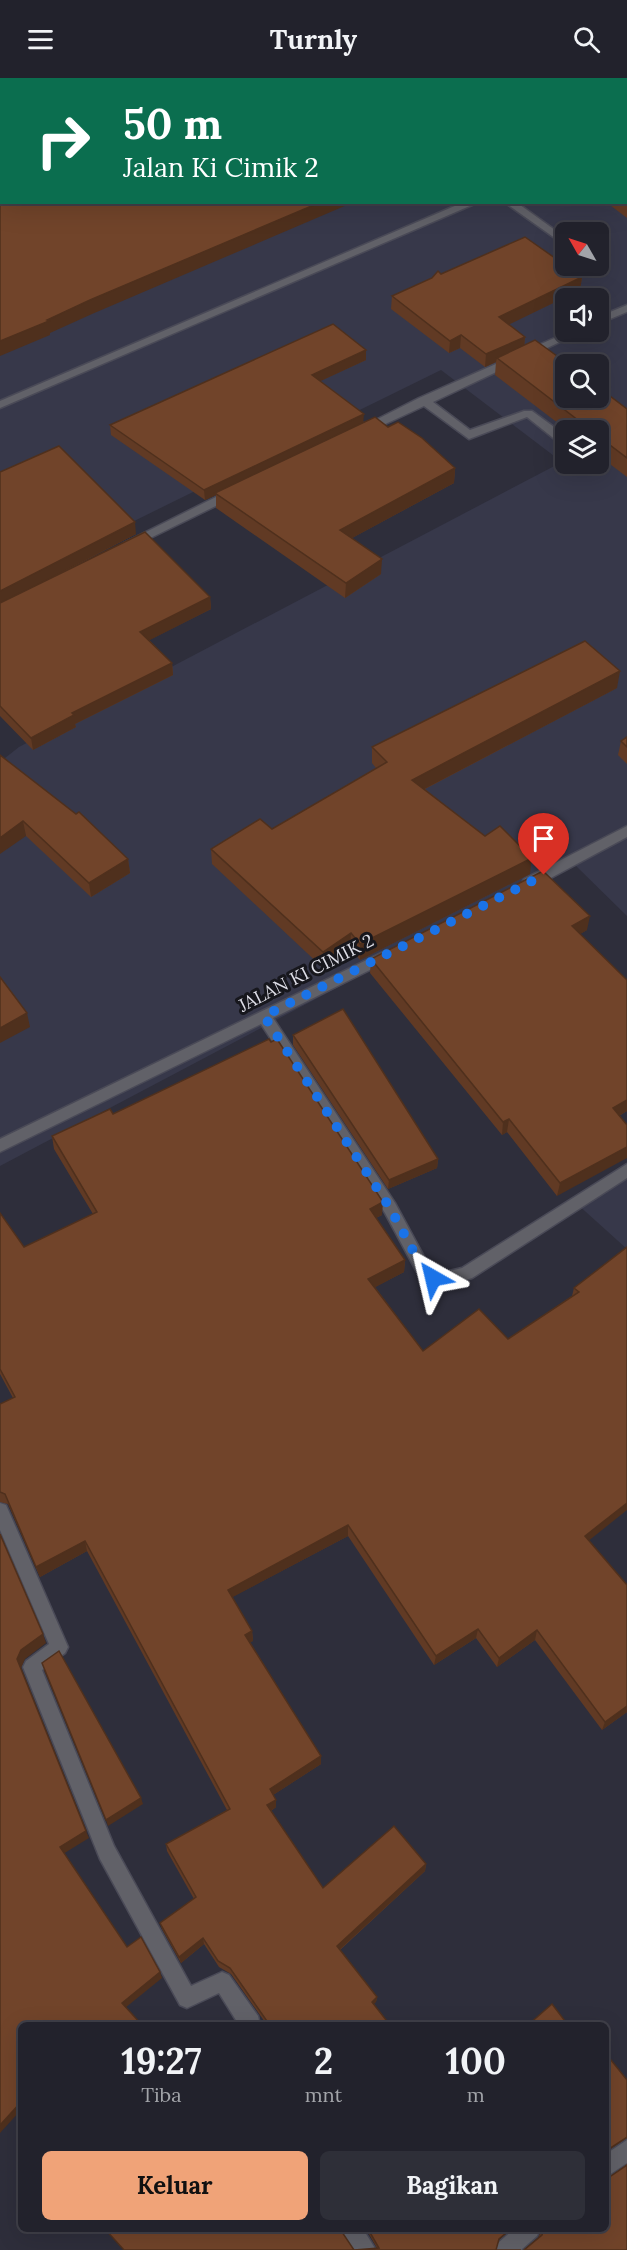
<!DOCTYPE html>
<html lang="id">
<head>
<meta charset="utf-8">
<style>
  body { margin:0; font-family:Lora,serif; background:#2e2f38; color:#f1f3f6; height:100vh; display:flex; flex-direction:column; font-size:22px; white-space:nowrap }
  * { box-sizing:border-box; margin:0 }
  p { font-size:20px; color:#a2a4a9 }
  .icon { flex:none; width:33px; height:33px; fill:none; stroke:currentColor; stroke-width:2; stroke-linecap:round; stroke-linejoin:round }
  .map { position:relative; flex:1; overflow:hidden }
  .panel { position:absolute; left:18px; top:1944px; width:591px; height:210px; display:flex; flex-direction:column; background:#22222c; border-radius:9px; box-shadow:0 6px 24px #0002,0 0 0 2px #3f3f48 }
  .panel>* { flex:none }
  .hud { position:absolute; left:0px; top:0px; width:627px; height:126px; box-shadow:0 6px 24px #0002,0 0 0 2px #3f3f48; background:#0b6e4f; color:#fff; overflow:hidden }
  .needle { width:39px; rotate:309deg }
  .controls { position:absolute; left:555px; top:144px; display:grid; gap:12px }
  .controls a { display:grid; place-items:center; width:54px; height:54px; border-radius:9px; background:#22222c; box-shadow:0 6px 24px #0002,0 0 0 2px #3f3f48; font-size:30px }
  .pin { position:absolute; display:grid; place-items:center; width:51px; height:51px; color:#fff; margin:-62px -26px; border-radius:50% 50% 50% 0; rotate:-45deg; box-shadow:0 0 6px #0007 }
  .pin .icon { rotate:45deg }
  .me { position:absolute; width:66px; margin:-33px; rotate:323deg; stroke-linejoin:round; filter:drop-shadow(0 0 4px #0008) }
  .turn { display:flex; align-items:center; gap:21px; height:126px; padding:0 24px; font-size:27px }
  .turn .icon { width:78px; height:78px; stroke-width:2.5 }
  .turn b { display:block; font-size:42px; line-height:51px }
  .eta { display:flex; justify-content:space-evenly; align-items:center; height:102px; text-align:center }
  .eta b { font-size:36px; font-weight:700; line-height:42px }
  .button { display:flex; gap:12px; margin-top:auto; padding:12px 24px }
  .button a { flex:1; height:69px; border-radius:9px; background:#f0a378; color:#111; font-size:24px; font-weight:700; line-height:69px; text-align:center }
  .button a+a { background:#2e2f38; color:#f1f3f6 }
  header { display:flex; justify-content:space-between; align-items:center; height:78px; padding:0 24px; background:#22222c; font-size:27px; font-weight:700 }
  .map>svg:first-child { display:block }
  .built { fill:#37384a; fill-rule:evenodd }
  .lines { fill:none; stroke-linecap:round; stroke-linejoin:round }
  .minor-casing { stroke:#4a4a57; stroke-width:3 }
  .minor { fill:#616168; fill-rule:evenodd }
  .wall { fill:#613a24 }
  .shaded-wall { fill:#4f301d }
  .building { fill:#71442a; stroke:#4f301d; stroke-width:1.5 }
  .route { stroke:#1a73e8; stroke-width:10; stroke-dasharray:0 18 }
  .labels { text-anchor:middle; stroke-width:6; stroke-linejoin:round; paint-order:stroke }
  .street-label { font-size:18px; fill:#dedee7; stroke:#17171d }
</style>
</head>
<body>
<header><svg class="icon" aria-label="menu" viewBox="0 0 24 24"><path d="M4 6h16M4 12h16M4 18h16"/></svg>Turnly<svg class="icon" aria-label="search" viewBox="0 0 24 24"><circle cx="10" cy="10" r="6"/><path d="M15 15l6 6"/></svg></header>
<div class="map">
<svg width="627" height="2172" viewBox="0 0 627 2172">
  <rect width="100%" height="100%" fill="#2e2e3b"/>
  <g class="built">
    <path d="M 0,0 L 627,0 L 627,838 L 573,785 L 0,1088 L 0,684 L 19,669 L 562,384 L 441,292 L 0,509 ZM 2,2 L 626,2 L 626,124 L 2,124 ZM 566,154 L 598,154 L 598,188 L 566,188 ZM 566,220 L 598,220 L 598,254 L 566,254 ZM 566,286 L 598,286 L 598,320 L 566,320 ZM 566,352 L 598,352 L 598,386 L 566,386 Z"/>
    <path d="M 627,1086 L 627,1171 L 576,1125 Z"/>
  </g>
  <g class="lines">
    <g class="minor-casing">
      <g id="minor">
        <path d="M 116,0 L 128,0 L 115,2 Z"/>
        <path d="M 330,0 L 340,0 L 341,2 L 331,2 Z"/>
        <rect x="0" y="43" width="2" height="6"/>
        <path d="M 464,124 L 479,124 L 0,330 L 0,323 Z"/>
        <path d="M 504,124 L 516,124 L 566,160 L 566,168 Z"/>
        <path d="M 627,227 L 627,234 L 598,246 L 598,239 Z"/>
        <path d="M 568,254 L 581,254 L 433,324 L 470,352 L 524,333 L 532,333 L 565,357 L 565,363 L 557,363 L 527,339 L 469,361 L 424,328 L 366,355 L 362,356 L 356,352 L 419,320 Z"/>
        <path d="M 232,411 L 236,412 L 236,418 L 134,468 L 130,469 L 124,465 Z"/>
        <path d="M 627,748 L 627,759 L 534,809 L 524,809 L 522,805 L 524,801 Z"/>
        <path d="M 387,872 L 394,877 L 392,881 L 273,940 L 395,1125 L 429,1188 L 445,1194 L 462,1190 L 627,1086 L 627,1100 L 472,1200 L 445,1208 L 430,1204 L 419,1198 L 385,1135 L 261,946 L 0,1074 L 0,1061 Z"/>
        <path d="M 0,1425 L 6,1427 L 68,1569 L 65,1575 L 42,1592 L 114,1768 L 191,1908 L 222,1894 L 229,1897 L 258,1938 L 260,1947 L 239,1947 L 219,1915 L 187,1930 L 180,1927 L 100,1781 L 23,1589 L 26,1583 L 49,1566 L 0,1452 Z"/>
        <path d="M 627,2062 L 627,2085 L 606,2099 L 606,2076 Z"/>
        <path d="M 340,2151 L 363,2151 L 376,2172 L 353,2172 Z"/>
        <path d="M 514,2151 L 540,2151 L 537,2158 L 521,2172 L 495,2172 L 498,2165 Z"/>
      </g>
    </g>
    <use href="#minor" class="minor"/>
  </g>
  <g class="wall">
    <path d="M 355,0 L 627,0 L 627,140 L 606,124 L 626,124 L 626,2 L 357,2 Z"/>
    <path d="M 441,196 L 582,199 L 580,212 L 509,246 L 525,259 L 524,267 L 627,331 L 627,399 L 598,377 L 598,352 L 567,352 L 495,297 L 496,284 L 485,289 L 460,270 L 449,275 L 391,231 L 392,218 Z"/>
    <path d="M 366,272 L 366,282 L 320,303 L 364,344 L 388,349 L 455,390 L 454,405 L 352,460 L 381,496 L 345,520 L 216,430 L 216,417 L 205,422 L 111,357 L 110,347 Z"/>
    <path d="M 0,394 L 136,456 L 67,492 L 210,519 L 211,531 L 149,562 L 172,585 L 173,597 L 75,646 L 76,649 L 33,672 L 0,638 Z"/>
    <path d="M 617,610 L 425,711 L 530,796 L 360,882 L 350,870 L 323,890 L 212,786 L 211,771 L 272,751 L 376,690 L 372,685 L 372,669 Z"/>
    <path d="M 627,659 L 627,686 L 618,677 L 621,663 Z"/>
    <path d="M 0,677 L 128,781 L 130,795 L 91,819 L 26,758 Z"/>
    <path d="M 587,852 L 580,856 L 627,902 L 627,1033 L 619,1038 L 557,1118 L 507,1054 L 502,1057 L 370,895 L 371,881 Z"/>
    <path d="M 293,957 L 438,1081 L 437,1090 L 388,1111 L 293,967 Z"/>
    <path d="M 113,1036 L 382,1137 L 376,1140 L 405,1182 L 404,1194 L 375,1209 L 423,1273 L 508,1261 L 572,1218 L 574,1210 L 627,1169 L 589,1462 L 627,1634 L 602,1652 L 535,1562 L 497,1589 L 476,1560 L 434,1587 L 348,1458 L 232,1519 L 252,1553 L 253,1563 L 250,1564 L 321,1678 L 321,1686 L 273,1717 L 276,1722 L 276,1729 L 271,1733 L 323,1810 L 426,1786 L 425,1793 L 340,1872 L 377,1919 L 376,1924 L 267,1947 L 231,1896 L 219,1889 L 204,1866 L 181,1885 L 162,1851 L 160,1845 L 194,1821 L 167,1773 L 166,1766 L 227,1732 L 87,1473 L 40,1499 L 8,1426 L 0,1424 L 0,1326 L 13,1320 L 0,1296 L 0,1135 L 24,1169 L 93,1136 L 54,1071 L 52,1058 Z"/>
    <path d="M 611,1982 L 627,2002 L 627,2060 L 609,2072 L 608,2097 L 611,2098 L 627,2087 L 627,2172 L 524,2172 L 538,2160 L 542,2151 L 606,2151 L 606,1987 Z"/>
    <path d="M 366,2151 L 511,2151 L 499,2161 L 377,2170 Z"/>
  </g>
  <g class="shaded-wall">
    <path d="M 0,0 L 25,0 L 21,2 L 2,2 L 2,9 L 0,9 Z"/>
    <path d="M 433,0 L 443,0 L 443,2 L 429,2 Z"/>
    <path d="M 321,124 L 354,124 L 92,236 L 50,255 L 50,257 L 0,278 L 0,263 L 90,222 Z"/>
    <path d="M 582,199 L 580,212 L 498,252 L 499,239 Z"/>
    <path d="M 461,257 L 460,270 L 449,275 L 450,263 Z"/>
    <path d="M 525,259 L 524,271 L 497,280 L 496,284 L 485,289 L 486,276 Z"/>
    <path d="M 366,272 L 366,282 L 312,307 L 312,297 Z"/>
    <path d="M 364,336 L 363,346 L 215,415 L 216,417 L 205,422 L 204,412 Z"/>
    <path d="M 455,390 L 454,405 L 339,467 L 340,452 Z"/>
    <path d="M 135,444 L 136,456 L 0,526 L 0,513 Z"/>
    <path d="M 382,481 L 381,496 L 345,520 L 346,505 Z"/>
    <path d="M 210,519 L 211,531 L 142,566 L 140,554 Z"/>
    <path d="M 172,585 L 173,597 L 75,646 L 76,649 L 33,672 L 31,660 L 72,635 Z"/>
    <path d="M 620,593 L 617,610 L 411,718 L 412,702 Z"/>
    <path d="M 23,743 L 26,758 L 0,776 L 0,760 Z"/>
    <path d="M 532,780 L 530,796 L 360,882 L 360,866 Z"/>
    <path d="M 128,781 L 130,795 L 91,819 L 89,805 Z"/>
    <path d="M 590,838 L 587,852 L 570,862 L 572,848 Z"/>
    <path d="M 351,855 L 350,870 L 323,890 L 323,874 Z"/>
    <path d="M 27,935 L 30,949 L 0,965 L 0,950 Z"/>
    <path d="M 627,1022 L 627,1033 L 610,1043 L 613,1030 Z"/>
    <path d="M 509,1041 L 507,1054 L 502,1057 L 503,1044 Z"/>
    <path d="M 627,1069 L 627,1080 L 557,1118 L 560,1105 Z"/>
    <path d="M 438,1081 L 437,1090 L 388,1111 L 389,1102 Z"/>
    <path d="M 383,1124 L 382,1137 L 369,1143 L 370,1131 Z"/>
    <path d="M 405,1182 L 404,1194 L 368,1213 L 368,1201 Z"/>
    <path d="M 627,1425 L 627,1432 L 582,1468 L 585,1458 Z"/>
    <path d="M 348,1447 L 348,1458 L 229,1521 L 228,1512 Z"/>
    <path d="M 85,1463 L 87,1473 L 40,1499 L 36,1489 Z"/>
    <path d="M 478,1551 L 476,1560 L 434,1587 L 436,1578 Z"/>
    <path d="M 537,1552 L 535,1562 L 497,1589 L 499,1580 Z"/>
    <path d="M 252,1553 L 253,1563 L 246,1566 L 245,1557 Z"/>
    <path d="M 43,1556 L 46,1565 L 25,1581 L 21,1590 L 17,1581 L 21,1572 Z"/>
    <path d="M 627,1628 L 627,1634 L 602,1652 L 605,1644 Z"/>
    <path d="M 321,1678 L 321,1686 L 270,1719 L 270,1711 Z"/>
    <path d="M 141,1720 L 143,1726 L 108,1748 L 106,1742 Z"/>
    <path d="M 276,1722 L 276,1729 L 268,1735 L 267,1727 Z"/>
    <path d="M 86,1753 L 89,1760 L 63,1776 L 60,1769 Z"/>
    <path d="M 426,1786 L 425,1793 L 337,1874 L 337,1868 Z"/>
    <path d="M 203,1860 L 204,1866 L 181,1885 L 179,1879 Z"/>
    <path d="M 160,1894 L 162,1900 L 125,1930 L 122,1925 Z"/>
    <path d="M 377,1919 L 376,1924 L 371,1929 L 372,1924 Z"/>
    <path d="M 21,2024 L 21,2032 L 0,2055 L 0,2047 Z"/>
  </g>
  <g class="building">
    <path d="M 378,0 L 433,0 L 429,2 L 381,2 Z"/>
    <path d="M 450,0 L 627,0 L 627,11 L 626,12 L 627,16 L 627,121 L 626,120 L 626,2 L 453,2 Z"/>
    <path d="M 0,93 L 2,93 L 2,124 L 321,124 L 90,222 L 47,242 L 49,243 L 0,263 Z"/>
    <path d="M 525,159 L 582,199 L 499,239 L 525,259 L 486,276 L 461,257 L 450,263 L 392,218 L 432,200 L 438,193 L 441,196 Z"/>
    <path d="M 333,246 L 366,272 L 312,297 L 364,336 L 204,412 L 110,347 Z"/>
    <path d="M 535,262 L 568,286 L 566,286 L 566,320 L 598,320 L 598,309 L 627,331 L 627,380 L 598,358 L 598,352 L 591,352 L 497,280 Z"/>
    <path d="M 375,339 L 388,349 L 398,344 L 422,360 L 455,390 L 340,452 L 382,481 L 346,505 L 215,415 Z"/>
    <path d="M 59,368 L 135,444 L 0,513 L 0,394 Z"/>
    <path d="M 145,454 L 210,519 L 140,554 L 172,585 L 72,635 L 74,637 L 31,660 L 0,628 L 0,525 Z"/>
    <path d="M 585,563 L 620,593 L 412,702 L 485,758 L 500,748 L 532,780 L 360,866 L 351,855 L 323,874 L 211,771 L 260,741 L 272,751 L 387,684 L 372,669 Z"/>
    <path d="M 627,659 L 627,669 L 621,663 Z"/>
    <path d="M 0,677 L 76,736 L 79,734 L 128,781 L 89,805 L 23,743 L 0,760 Z"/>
    <path d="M 543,793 L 590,838 L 572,848 L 627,902 L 627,1022 L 613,1030 L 627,1047 L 627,1069 L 560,1105 L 509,1041 L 503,1044 L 371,881 Z"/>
    <path d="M 0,899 L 27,935 L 0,950 Z"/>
    <path d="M 343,931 L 438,1081 L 389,1102 L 293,957 Z"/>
    <path d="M 269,961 L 271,964 L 277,961 L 383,1124 L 370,1131 L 405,1182 L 368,1201 L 423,1273 L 479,1231 L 508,1261 L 579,1214 L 574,1210 L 627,1169 L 627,1425 L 585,1458 L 627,1507 L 627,1628 L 605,1644 L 537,1552 L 499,1580 L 478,1551 L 436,1578 L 348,1447 L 228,1512 L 252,1553 L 245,1557 L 321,1678 L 270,1711 L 276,1722 L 267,1727 L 323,1810 L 394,1748 L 426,1786 L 337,1868 L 377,1919 L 372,1924 L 390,1947 L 267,1947 L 269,1946 L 230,1890 L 218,1883 L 203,1860 L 179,1879 L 160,1845 L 196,1819 L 166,1766 L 230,1731 L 85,1463 L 36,1489 L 5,1416 L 0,1414 L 0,1326 L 15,1319 L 0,1291 L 0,1135 L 24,1169 L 97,1134 L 52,1058 L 110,1031 L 113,1036 Z"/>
    <path d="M 0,1456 L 43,1556 L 21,1572 L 17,1581 L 86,1753 L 60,1769 L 127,1869 L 141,1859 L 160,1894 L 122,1925 L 142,1947 L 21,1947 L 21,2024 L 0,2047 Z"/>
    <path d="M 59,1573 L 141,1720 L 106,1742 L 42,1585 Z"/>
    <path d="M 552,1926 L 568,1947 L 528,1947 Z"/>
    <path d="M 611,1982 L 627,2002 L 627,2059 L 609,2071 L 608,2097 L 611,2098 L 627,2087 L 627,2172 L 524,2172 L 542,2157 L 544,2151 L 606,2151 L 606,1987 Z"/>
    <path d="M 105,2151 L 340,2151 L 354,2172 L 124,2172 Z"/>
    <path d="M 368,2151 L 511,2151 L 499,2161 L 496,2172 L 521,2172 L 354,2172 L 379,2170 Z"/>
  </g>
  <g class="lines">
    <path class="route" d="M 433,1200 L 424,1193 L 390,1130 L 264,938 L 544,797"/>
  </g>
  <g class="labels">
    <g class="street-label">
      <text transform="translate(306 895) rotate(-27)" y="6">JALAN KI CIMIK 2</text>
    </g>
  </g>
</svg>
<div class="controls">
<a><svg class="needle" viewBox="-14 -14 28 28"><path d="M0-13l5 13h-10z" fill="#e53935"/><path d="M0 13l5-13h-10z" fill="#a2a4a9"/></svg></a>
<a><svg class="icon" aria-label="sound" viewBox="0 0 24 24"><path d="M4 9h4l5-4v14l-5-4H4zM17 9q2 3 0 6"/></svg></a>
<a><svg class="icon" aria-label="search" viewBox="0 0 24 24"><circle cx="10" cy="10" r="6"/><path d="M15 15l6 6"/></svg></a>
<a><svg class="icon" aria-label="layers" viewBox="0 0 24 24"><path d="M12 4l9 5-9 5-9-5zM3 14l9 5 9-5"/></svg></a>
</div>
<div class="pin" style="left:544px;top:797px;background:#d93025"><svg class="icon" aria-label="arrive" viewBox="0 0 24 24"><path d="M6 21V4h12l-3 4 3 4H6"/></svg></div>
<svg class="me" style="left:433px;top:1200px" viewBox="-20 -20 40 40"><path d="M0-17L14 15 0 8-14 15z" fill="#1a73e8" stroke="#fff" stroke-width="4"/></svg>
<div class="hud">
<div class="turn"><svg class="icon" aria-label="right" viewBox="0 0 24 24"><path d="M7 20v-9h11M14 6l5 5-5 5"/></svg><div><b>50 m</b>Jalan Ki Cimik 2</div></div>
</div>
<section class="panel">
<div class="eta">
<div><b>19:27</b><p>Tiba</p></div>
<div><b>2</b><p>mnt</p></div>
<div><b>100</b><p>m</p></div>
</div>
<div class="button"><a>Keluar</a><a>Bagikan</a></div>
</section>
</div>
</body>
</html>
